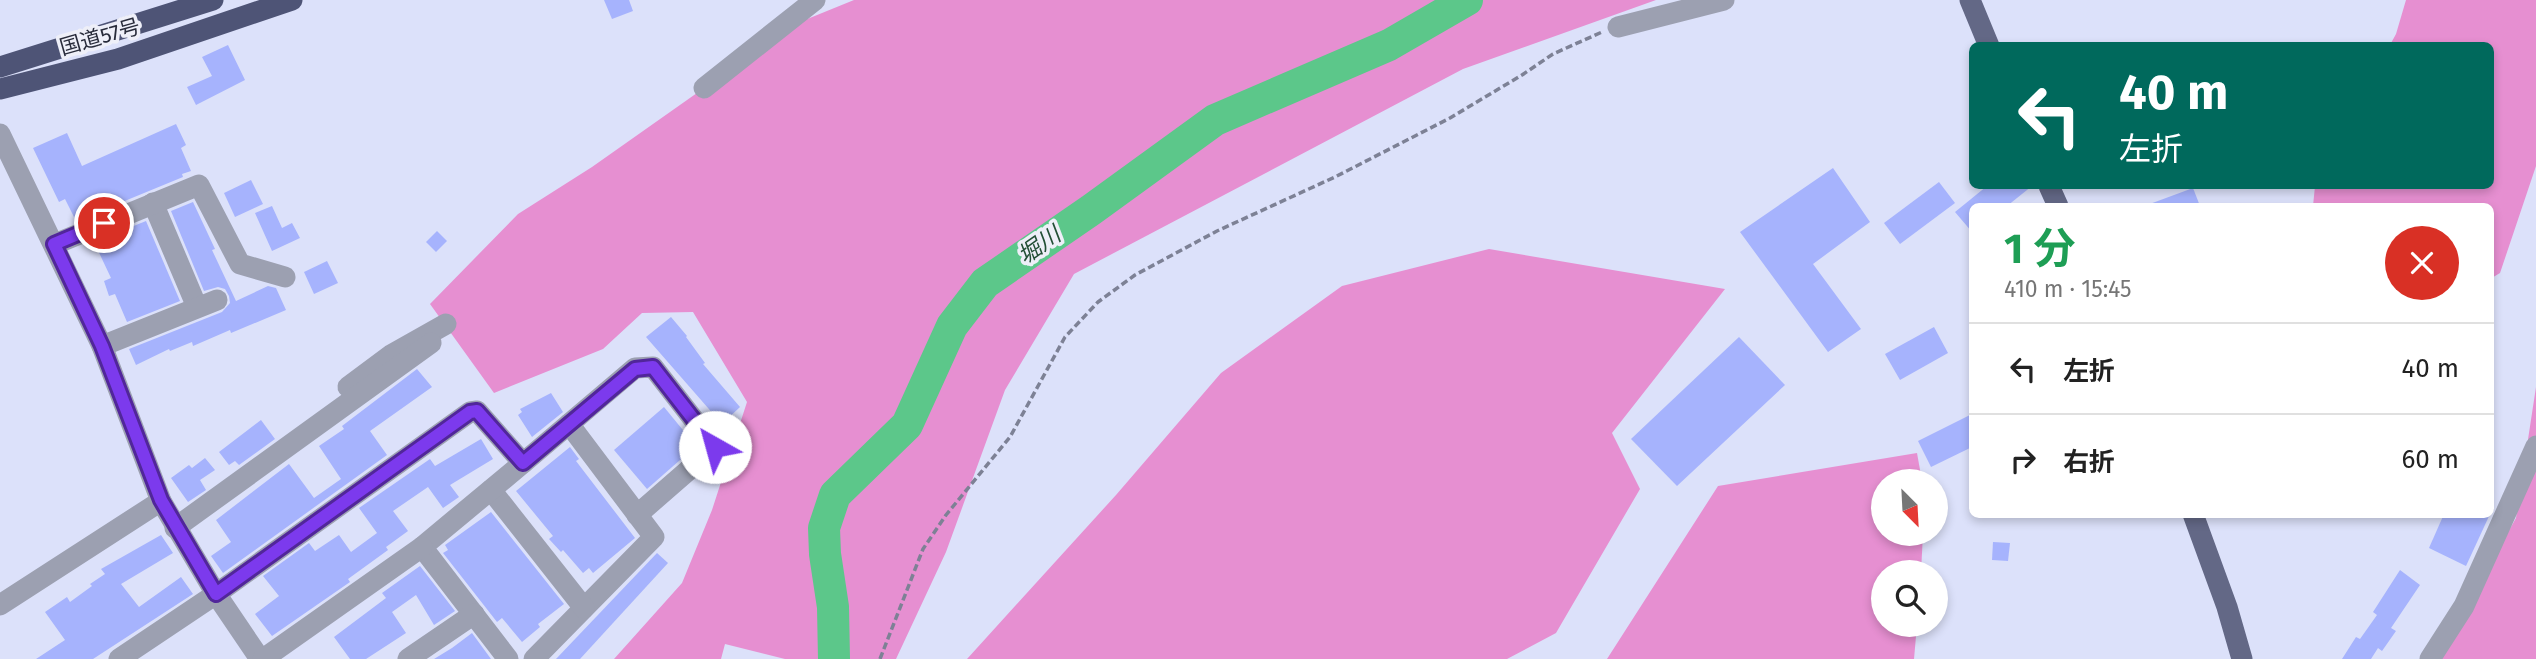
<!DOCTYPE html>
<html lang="ja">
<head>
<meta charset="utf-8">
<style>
  body { margin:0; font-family:"Fira Sans","Noto Sans JP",sans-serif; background:#f2f2f2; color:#222; height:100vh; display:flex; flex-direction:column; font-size:26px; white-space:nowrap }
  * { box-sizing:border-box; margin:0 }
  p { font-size:23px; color:#767676 }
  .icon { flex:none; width:38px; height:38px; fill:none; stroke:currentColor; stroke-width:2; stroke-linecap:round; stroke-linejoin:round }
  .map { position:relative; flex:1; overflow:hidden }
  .details { position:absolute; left:1969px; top:203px; width:525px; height:315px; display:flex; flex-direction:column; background:#fff; border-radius:10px; box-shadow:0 4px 10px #0003 }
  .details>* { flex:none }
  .hud { position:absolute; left:1969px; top:42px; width:525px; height:147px; border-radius:10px; box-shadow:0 4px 10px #0003; background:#00695c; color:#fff; overflow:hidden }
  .needle { width:46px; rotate:156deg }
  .controls { position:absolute; left:1871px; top:469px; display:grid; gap:14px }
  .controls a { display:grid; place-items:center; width:77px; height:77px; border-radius:50%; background:#fff; box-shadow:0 4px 10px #0003; font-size:35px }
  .pin { position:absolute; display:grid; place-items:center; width:60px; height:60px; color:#fff; margin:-30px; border:4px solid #fff; border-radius:50%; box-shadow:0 2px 7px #0007 }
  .me { position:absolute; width:77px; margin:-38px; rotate:322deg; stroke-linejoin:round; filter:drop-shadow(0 0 5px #0008) }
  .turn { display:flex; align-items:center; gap:24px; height:147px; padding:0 35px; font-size:32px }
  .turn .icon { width:91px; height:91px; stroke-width:2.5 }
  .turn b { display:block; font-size:49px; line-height:60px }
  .round { display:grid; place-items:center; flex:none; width:74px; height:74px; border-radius:37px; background:#f2f2f2 }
  .overview { display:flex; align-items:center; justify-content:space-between; height:119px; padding:0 35px }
  h1 { font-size:42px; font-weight:700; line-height:52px; color:#1e9e55 }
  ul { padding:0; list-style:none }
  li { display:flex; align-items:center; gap:21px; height:91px; padding:0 35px; border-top:2px solid #e0e0e0 }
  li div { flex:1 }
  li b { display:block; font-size:26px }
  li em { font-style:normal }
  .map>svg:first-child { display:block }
  .forest { fill:#e68fd1 }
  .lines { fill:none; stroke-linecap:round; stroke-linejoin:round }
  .river { stroke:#5cc78a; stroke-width:32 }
  .building { fill:#a6b3fd }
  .path { stroke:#7d8195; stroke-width:3.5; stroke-dasharray:7 3.5; stroke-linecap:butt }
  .minor { stroke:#9ca0b1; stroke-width:21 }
  .major { stroke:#636886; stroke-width:21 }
  .highway { stroke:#4e5476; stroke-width:21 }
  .route-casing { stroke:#51269a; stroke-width:18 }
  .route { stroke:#7c3aed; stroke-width:12 }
  .labels { text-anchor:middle; stroke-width:7; stroke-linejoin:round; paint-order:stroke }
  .street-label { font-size:21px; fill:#282b3a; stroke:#eeeff8 }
  .water-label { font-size:23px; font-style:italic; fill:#234f36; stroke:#eeeff8 }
</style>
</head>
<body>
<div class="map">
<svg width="2536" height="659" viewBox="0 0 2536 659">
  <rect width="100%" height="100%" fill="#dce1fa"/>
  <g class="forest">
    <path d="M 854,0 L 1656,0 L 1463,69 L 1074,274 L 1005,390 L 946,552 L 896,659 L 785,659 L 725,644 L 721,659 L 614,659 L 682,583 L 712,510 L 747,402 L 693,312 L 642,313 L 603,349 L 494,393 L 430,304 L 518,214 L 592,167 L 795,24 Z"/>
    <path d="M 2406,0 L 2536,0 L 2536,166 L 2500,273 L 2490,279 L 2490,206 L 2313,206 L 2315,186 L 2490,186 L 2490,46 L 2390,45 L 2396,34 Z"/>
    <path d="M 1489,249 L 1725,289 L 1612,433 L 1640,489 L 1556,633 L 1507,659 L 967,659 L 1116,495 L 1221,373 L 1342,286 Z"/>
    <path d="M 2536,387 L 2536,659 L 2437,659 L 2516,518 Z"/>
    <path d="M 1917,453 L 1922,481 L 1883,481 L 1883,534 L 1923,534 L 1921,572 L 1883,572 L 1883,625 L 1917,625 L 1914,659 L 1607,659 L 1718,486 Z"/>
  </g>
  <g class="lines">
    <path class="river" d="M 834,659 L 833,607 L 825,554 L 824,528 L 835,495 L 907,425 L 952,326 L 985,283 L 1091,210 L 1215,120 L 1389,45 L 1467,0"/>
  </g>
  <g class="building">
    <path d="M 604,0 L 629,0 L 633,11 L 612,19 Z"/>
    <path d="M 228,45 L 245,80 L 196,105 L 187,87 L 212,76 L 202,57 Z"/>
    <path d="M 176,124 L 186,145 L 181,148 L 191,171 L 182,174 L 183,177 L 76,221 L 65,199 L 59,202 L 33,148 L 67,133 L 82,166 Z"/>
    <path d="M 1833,168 L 1870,222 L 1813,264 L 1861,329 L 1828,352 L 1740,232 Z"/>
    <path d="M 251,180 L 263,204 L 235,217 L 224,193 Z"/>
    <path d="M 1939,182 L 1955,203 L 1900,244 L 1884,223 Z"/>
    <path d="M 1987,186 L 2032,186 L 2007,206 L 1972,206 L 1972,232 L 1955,212 Z"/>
    <path d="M 2193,188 L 2200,206 L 2147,206 L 2147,205 Z"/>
    <path d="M 193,202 L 215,249 L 212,250 L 236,301 L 268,286 L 276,288 L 286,310 L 231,333 L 230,330 L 193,346 L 192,342 L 170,351 L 169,349 L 136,365 L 129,349 L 222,312 L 230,303 L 229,296 L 225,289 L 218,287 L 204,291 L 171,211 Z"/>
    <path d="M 272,206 L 282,228 L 292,223 L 300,238 L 272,251 L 255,213 Z"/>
    <path d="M 146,221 L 180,301 L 127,322 L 115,294 L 109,296 L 104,281 L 111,278 L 94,242 Z"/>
    <path d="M 437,231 L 447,241 L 436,252 L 426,242 Z"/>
    <path d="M 327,261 L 338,283 L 314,294 L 304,272 Z"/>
    <path d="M 671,317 L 687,336 L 686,337 L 705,363 L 703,364 L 740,407 L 722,424 L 646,337 Z"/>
    <path d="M 1934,327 L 1948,353 L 1900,380 L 1885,354 Z"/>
    <path d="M 1739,337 L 1785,385 L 1677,486 L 1631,439 Z"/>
    <path d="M 417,369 L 432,387 L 370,431 L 387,455 L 223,573 L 211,556 L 231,542 L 216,520 L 289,464 L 314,498 L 341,479 L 319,446 L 344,429 L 342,426 Z"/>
    <path d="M 551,393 L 563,412 L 532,437 L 518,415 L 522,412 L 520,409 Z"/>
    <path d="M 664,407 L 696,446 L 647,489 L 614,450 Z"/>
    <path d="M 1972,414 L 1972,447 L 1931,467 L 1918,441 Z"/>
    <path d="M 261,420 L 275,439 L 239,465 L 235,461 L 229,465 L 219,452 Z"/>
    <path d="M 481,439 L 493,459 L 450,485 L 459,497 L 443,508 L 428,487 L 393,511 L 408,531 L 386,547 L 388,550 L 348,579 L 350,582 L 272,636 L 255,614 L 279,596 L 263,576 L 309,543 L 315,551 L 339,535 L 351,552 L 377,533 L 359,508 L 430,459 L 435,466 Z"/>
    <path d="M 570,447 L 579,459 L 576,461 L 635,538 L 593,573 L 589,568 L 583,573 L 563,550 L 561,552 L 549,539 L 553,536 L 516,491 Z"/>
    <path d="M 205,458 L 215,470 L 200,480 L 206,490 L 188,502 L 171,478 L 189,465 L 192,468 Z"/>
    <path d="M 491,512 L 564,604 L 538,624 L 540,627 L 522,642 L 502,618 L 497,622 L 443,553 L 448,550 L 445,545 Z"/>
    <path d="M 2444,514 L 2490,514 L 2466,566 L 2429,548 Z"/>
    <path d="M 161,535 L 173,553 L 121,584 L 139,607 L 181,577 L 193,594 L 93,659 L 36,659 L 65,640 L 45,612 L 67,597 L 70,602 L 92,586 L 90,584 L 105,574 L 101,569 Z"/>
    <path d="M 1993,542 L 2010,543 L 2008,561 L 1992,560 Z"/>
    <path d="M 657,553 L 668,563 L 580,659 L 556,659 Z"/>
    <path d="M 420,566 L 455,611 L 434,625 L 416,595 L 392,612 L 406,633 L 366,659 L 350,659 L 334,637 L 386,598 L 382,593 Z"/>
    <path d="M 2400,570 L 2420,585 L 2391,628 L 2396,631 L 2382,651 L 2378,648 L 2371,659 L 2342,659 L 2356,637 L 2360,639 L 2377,615 L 2373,612 Z"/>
    <path d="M 472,633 L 491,659 L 434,659 L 452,648 Z"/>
  </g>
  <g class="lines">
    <path class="path" d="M 880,659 L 923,549 L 946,515 L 1010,437 L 1065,337 L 1098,302 L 1135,275 L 1217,231 L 1335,177 L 1450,118 L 1522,75 L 1553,54 L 1602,32"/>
    <g class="minor">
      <path d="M 1618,27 L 1724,0"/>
      <path d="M 704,88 L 815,0"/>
      <path d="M 0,134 L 102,346 L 161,501 L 216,594 L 260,659"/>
      <path d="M 153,203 L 197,307"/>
      <path d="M 55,244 L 199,185 L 240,264 L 285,277"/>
      <path d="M 102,346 L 217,300"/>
      <path d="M 348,387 L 391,355 L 446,324"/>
      <path d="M 569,424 L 635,368 L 653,367 L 715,447 L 637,515"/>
      <path d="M 523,463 L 569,424 L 654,537 L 534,659"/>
      <path d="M 491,490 L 584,608"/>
      <path d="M 175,528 L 431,343"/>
      <path d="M 0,605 L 161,501"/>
      <path d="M 119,659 L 216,594 L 470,412 L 477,411 L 523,463 L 422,547 L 508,659"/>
      <path d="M 263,659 L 422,547"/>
      <path d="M 408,659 L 474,614"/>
      <path d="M 2430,659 L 2464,606 L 2536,446"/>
    </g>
    <g class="major">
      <path d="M 1970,0 L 1989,46"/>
      <path d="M 2049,186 L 2058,206"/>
      <path d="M 2193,514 L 2227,607 L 2242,659"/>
    </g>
    <g class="highway">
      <path d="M 0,67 L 213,0"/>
      <path d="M 0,89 L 118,59 L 292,0"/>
    </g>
  </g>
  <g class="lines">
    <g class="route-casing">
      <path id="route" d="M 104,223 L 54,244 L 102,346 L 161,500 L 216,594 L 470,412 L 477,411 L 523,463 L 635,369 L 653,367 L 715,447"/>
    </g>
    <use href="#route" class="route"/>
  </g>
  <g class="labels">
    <g class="street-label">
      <text transform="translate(100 37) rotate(-16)" y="7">国道57号</text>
    </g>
    <g class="water-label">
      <text transform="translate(1039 245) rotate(-35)" y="8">堀川</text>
    </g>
  </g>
</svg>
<div class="controls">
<a><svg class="needle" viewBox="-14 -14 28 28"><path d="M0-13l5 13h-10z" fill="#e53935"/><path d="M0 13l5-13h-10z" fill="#767676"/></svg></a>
<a><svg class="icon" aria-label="search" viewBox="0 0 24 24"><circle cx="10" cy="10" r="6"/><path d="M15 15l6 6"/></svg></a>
</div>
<div class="pin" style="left:104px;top:223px;background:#d93025"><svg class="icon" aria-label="arrive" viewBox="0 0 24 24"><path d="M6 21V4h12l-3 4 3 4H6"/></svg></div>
<svg class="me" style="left:715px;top:447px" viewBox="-20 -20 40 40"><circle r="19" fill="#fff"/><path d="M0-13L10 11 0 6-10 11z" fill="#7c3aed"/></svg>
<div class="hud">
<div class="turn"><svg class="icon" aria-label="left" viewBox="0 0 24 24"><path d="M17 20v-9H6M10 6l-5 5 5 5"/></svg><div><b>40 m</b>左折</div></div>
</div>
<section class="details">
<div class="overview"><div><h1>1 分</h1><p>410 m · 15:45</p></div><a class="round" style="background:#d93025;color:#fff"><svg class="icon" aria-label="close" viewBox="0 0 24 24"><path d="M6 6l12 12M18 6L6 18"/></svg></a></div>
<ul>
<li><svg class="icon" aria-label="left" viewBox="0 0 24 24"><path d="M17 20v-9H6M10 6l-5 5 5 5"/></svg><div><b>左折</b></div><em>40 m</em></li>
<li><svg class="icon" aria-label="right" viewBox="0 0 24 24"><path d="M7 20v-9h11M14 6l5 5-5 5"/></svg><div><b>右折</b></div><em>60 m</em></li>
</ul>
</section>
</div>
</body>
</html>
